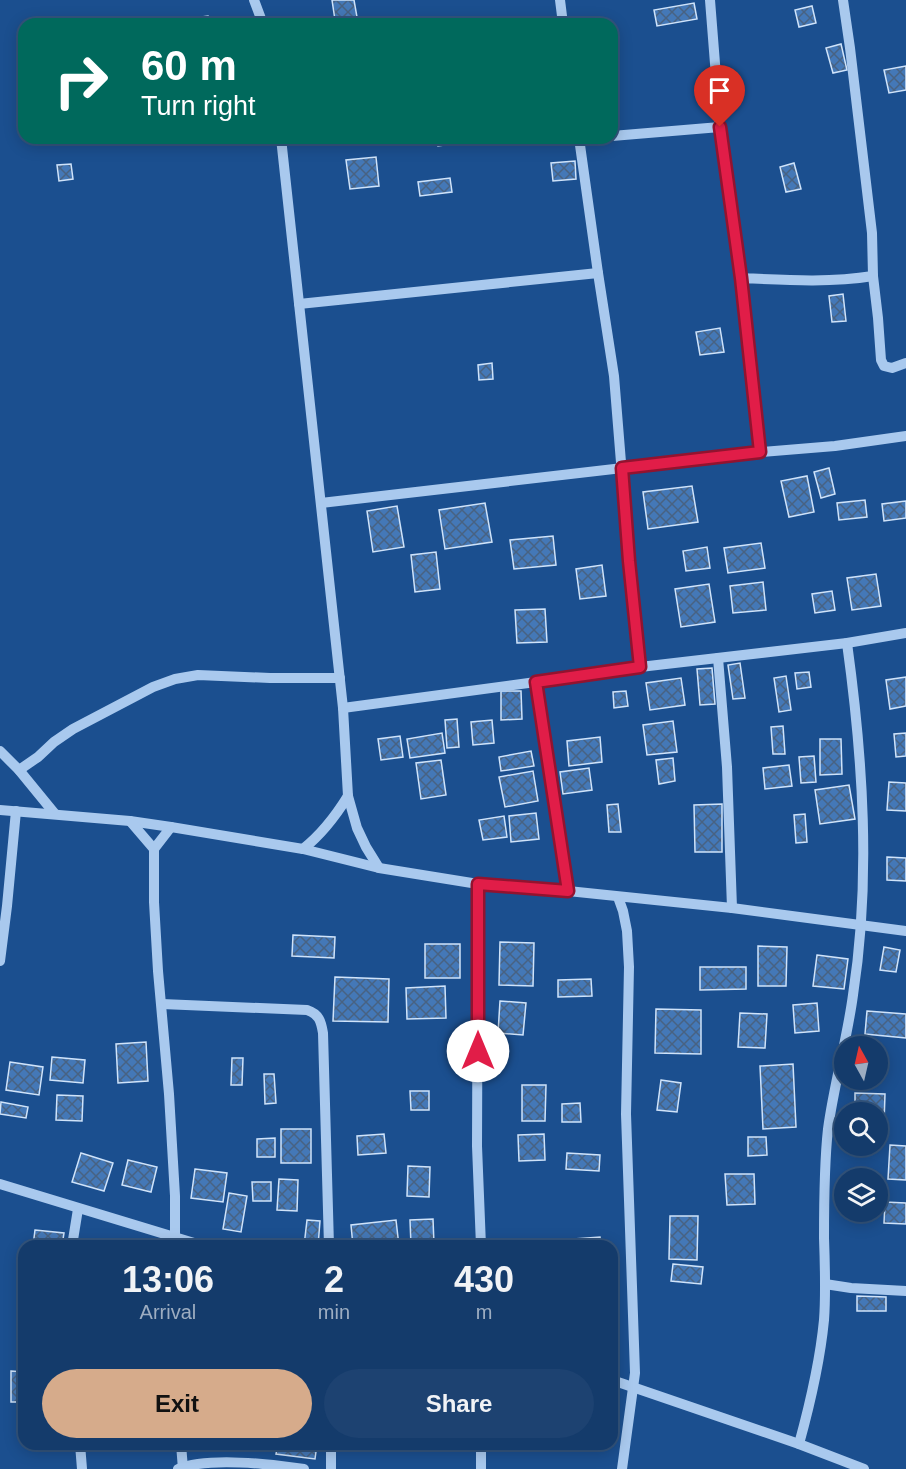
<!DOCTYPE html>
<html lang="en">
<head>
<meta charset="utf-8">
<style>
  body { margin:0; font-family:Helvetica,sans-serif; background:#1d4271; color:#f1f3f6; height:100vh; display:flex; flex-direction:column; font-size:22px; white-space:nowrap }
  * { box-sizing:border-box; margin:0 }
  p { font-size:20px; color:#9dadc1 }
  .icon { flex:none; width:33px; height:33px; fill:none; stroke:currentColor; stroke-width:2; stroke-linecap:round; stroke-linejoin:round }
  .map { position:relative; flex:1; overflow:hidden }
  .drawer { position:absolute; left:18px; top:1240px; width:600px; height:210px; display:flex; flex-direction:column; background:#143b6b; border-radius:18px; box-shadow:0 3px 15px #0003,0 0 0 2px #33557e }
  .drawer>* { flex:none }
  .banner { position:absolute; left:18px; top:18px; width:600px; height:126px; border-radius:18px; box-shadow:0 3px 15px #0003,0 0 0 2px #33557e; background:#00695c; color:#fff; overflow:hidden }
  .needle { width:39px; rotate:352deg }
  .buttons { position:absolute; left:834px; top:1036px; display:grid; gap:12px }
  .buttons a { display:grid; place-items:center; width:54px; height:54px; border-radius:50%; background:#143b6b; box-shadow:0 3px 15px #0003,0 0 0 2px #33557e; font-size:30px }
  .pin { position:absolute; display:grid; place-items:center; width:51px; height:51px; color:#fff; margin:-62px -26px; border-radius:50% 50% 50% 0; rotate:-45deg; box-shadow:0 0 6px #0007 }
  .pin .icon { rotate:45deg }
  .me { position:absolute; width:66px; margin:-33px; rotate:0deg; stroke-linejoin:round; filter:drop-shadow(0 0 4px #0008) }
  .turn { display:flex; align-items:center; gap:21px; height:126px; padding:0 24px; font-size:27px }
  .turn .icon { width:78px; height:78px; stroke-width:2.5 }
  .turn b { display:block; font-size:42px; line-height:51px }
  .eta { display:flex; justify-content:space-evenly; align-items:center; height:102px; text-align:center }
  .eta b { font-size:36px; font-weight:600; line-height:42px }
  .button { display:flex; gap:12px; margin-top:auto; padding:12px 24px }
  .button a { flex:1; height:69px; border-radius:36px; background:#d6ab8b; color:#111; font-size:24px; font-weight:600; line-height:69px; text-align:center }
  .button a+a { background:#1d4271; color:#f1f3f6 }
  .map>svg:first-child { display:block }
  .building { fill:url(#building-cross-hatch); stroke:#cfe3fa; stroke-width:1.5 }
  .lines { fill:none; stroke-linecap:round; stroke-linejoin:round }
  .minor { stroke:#a9c9ee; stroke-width:10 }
  .route-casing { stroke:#92132f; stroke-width:15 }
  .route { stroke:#e11d48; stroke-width:10 }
</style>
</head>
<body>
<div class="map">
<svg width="906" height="1469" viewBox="0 0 906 1469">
  <defs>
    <pattern id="building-cross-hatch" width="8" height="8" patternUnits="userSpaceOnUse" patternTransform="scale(1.5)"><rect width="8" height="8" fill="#4478b7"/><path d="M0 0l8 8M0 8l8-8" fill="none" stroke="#486282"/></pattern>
  </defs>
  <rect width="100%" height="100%" fill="#1b4f8f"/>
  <g class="building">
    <path d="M 332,0 L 354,0 L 357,17 L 335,20 Z"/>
    <path d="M 694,3 L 697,19 L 657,26 L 654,10 Z"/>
    <path d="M 812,6 L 816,23 L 799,27 L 795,10 Z"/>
    <path d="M 208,16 L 209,24 L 187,24 L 187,19 Z"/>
    <path d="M 841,44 L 847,70 L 833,73 L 826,48 Z"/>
    <path d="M 906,66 L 906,90 L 889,93 L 884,70 Z"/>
    <path d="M 437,138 L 451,138 L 451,144 L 438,146 Z"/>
    <path d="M 376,157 L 379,186 L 350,189 L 346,160 Z"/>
    <path d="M 575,161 L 576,179 L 553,181 L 551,163 Z"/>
    <path d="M 794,163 L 801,189 L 786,192 L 780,167 Z"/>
    <path d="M 71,164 L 73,179 L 59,181 L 57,165 Z"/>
    <path d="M 450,178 L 452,192 L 420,196 L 418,182 Z"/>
    <path d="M 843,294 L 846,321 L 832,322 L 829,296 Z"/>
    <path d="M 720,328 L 724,352 L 700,355 L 696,332 Z"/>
    <path d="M 492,363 L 493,379 L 479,380 L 478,365 Z"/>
    <path d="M 829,468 L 835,494 L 821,498 L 814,472 Z"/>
    <path d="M 807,476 L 814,512 L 789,517 L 781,481 Z"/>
    <path d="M 692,486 L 698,522 L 648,529 L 643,492 Z"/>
    <path d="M 865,500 L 867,517 L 839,520 L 837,503 Z"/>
    <path d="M 906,501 L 906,518 L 884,521 L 882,504 Z"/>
    <path d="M 485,503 L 492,542 L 445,549 L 439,510 Z"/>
    <path d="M 397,506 L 404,547 L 373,552 L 367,511 Z"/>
    <path d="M 553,536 L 556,565 L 514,569 L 510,540 Z"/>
    <path d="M 761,543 L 765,568 L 728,573 L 724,548 Z"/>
    <path d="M 707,547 L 710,568 L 686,571 L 683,551 Z"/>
    <path d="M 436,552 L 440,589 L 415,592 L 411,555 Z"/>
    <path d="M 602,565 L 606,596 L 580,599 L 576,569 Z"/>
    <path d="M 876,574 L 881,606 L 852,610 L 847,578 Z"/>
    <path d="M 763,582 L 766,610 L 733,613 L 730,586 Z"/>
    <path d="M 709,584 L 715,622 L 681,627 L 675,589 Z"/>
    <path d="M 832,591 L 835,610 L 815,613 L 812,594 Z"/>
    <path d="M 545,609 L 547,642 L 517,643 L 515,610 Z"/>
    <path d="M 740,663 L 745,698 L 733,699 L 728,665 Z"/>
    <path d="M 712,668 L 715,704 L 700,705 L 697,669 Z"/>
    <path d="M 809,672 L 811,687 L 797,689 L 795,673 Z"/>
    <path d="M 786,676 L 791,710 L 779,712 L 774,678 Z"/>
    <path d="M 906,677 L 906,706 L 890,709 L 886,680 Z"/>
    <path d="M 681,678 L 685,705 L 650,710 L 646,683 Z"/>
    <path d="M 501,691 L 521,691 L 522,719 L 501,720 Z"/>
    <path d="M 626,691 L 628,706 L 614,708 L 613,692 Z"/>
    <path d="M 457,719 L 459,747 L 447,748 L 445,720 Z"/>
    <path d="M 492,720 L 494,743 L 473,745 L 471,722 Z"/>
    <path d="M 673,721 L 677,752 L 647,755 L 643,725 Z"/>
    <path d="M 783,726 L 785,754 L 773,754 L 771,727 Z"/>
    <path d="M 442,733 L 445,753 L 410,758 L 407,739 Z"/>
    <path d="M 906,733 L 906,756 L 896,757 L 894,734 Z"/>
    <path d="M 400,736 L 403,757 L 381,760 L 378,739 Z"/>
    <path d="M 600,737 L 602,762 L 569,766 L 567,741 Z"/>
    <path d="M 820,739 L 841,739 L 842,774 L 820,775 Z"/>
    <path d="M 531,751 L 534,766 L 501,771 L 499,757 Z"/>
    <path d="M 814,756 L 816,782 L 801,783 L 799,757 Z"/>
    <path d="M 673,758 L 675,781 L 659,784 L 656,760 Z"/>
    <path d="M 441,760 L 446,795 L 421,799 L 416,763 Z"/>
    <path d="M 789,765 L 792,786 L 765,789 L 763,768 Z"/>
    <path d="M 589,768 L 592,790 L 563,794 L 560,772 Z"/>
    <path d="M 533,771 L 538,801 L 505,807 L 499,777 Z"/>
    <path d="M 889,782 L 906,783 L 906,811 L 887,810 Z"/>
    <path d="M 849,785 L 855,819 L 820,824 L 815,790 Z"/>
    <path d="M 618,804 L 621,832 L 609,832 L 607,805 Z"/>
    <path d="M 722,804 L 722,852 L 695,852 L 694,805 Z"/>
    <path d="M 536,813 L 539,839 L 511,842 L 509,816 Z"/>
    <path d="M 805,814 L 807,842 L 796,843 L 794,815 Z"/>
    <path d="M 504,816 L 507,837 L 483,840 L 479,820 Z"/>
    <path d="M 887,857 L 906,858 L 906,881 L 887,880 Z"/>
    <path d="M 293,935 L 335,937 L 334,958 L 292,956 Z"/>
    <path d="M 500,942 L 534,943 L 533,986 L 499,985 Z"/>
    <rect x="425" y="944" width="35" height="34"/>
    <path d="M 758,946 L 787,947 L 786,986 L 758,986 Z"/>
    <path d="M 884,947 L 900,950 L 896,972 L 880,970 Z"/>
    <path d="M 817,955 L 848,959 L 844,989 L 813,986 Z"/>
    <path d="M 700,967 L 746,967 L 746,989 L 700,990 Z"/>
    <path d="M 335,977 L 389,979 L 388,1022 L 333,1021 Z"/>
    <path d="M 591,979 L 592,996 L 558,997 L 558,980 Z"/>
    <path d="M 445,986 L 446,1018 L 407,1019 L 406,988 Z"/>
    <path d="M 500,1001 L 526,1003 L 523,1035 L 498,1033 Z"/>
    <path d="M 817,1003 L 819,1031 L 795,1033 L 793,1005 Z"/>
    <path d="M 656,1009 L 701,1010 L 701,1054 L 655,1053 Z"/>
    <path d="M 867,1011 L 906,1014 L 906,1038 L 865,1034 Z"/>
    <path d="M 740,1013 L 767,1014 L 765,1048 L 738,1047 Z"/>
    <path d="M 146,1042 L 148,1081 L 118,1083 L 116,1044 Z"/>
    <path d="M 52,1057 L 85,1060 L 83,1083 L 50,1080 Z"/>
    <path d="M 232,1058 L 243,1058 L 242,1085 L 231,1085 Z"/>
    <path d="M 10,1062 L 43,1067 L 39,1095 L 6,1090 Z"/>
    <path d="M 793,1064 L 796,1127 L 763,1129 L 760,1066 Z"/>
    <path d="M 264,1074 L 274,1074 L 276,1103 L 265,1104 Z"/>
    <path d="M 661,1080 L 681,1083 L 677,1112 L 657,1110 Z"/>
    <path d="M 522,1085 L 546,1085 L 545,1121 L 522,1121 Z"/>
    <path d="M 410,1091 L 429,1091 L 429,1110 L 411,1110 Z"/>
    <path d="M 855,1093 L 885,1094 L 884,1124 L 878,1124 L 878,1113 L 855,1113 Z"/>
    <path d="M 57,1095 L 83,1096 L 82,1121 L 56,1120 Z"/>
    <path d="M 1,1102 L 28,1107 L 26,1118 L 0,1114 Z"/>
    <path d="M 580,1103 L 581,1122 L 562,1122 L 562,1104 Z"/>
    <rect x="281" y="1129" width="30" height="34"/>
    <path d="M 384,1134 L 386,1153 L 358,1155 L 357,1136 Z"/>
    <path d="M 544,1134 L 545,1160 L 519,1161 L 518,1135 Z"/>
    <path d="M 748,1137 L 766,1137 L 767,1155 L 748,1156 Z"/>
    <path d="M 275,1138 L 275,1157 L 257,1157 L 257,1139 Z"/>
    <path d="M 890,1145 L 906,1146 L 906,1180 L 888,1179 Z"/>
    <path d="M 81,1153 L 113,1163 L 104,1191 L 72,1182 Z"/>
    <path d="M 567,1153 L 600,1155 L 599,1171 L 566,1169 Z"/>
    <path d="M 128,1160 L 157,1167 L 151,1192 L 122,1185 Z"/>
    <path d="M 408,1166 L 430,1167 L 429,1197 L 407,1196 Z"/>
    <path d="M 195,1169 L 227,1173 L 223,1202 L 191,1198 Z"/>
    <path d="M 725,1174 L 754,1174 L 755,1204 L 727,1205 Z"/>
    <path d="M 279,1179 L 298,1180 L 297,1211 L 277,1210 Z"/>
    <path d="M 252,1182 L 271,1182 L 271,1201 L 253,1201 Z"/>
    <path d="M 229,1193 L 247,1196 L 241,1232 L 223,1229 Z"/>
    <path d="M 885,1202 L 906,1203 L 906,1224 L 884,1223 Z"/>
    <path d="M 670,1216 L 698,1216 L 697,1260 L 669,1259 Z"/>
    <path d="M 433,1219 L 434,1244 L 411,1245 L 410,1220 Z"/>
    <path d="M 307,1220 L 320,1221 L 318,1246 L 304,1246 Z"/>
    <path d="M 396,1220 L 399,1246 L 353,1246 L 351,1225 Z"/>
    <path d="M 35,1230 L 64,1233 L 62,1246 L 33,1246 Z"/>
    <path d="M 600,1237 L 601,1246 L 575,1246 L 574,1239 Z"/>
    <path d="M 461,1240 L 462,1246 L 437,1246 L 437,1243 Z"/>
    <path d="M 673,1264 L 703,1267 L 701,1284 L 671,1281 Z"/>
    <path d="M 857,1296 L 886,1297 L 886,1311 L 857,1311 Z"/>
    <path d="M 11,1371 L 24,1372 L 24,1402 L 11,1402 Z"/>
    <path d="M 278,1444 L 317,1444 L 315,1459 L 276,1454 Z"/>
  </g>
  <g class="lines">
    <g class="minor">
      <path d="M 254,0 L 263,24"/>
      <path d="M 560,0 L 563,24"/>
      <path d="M 710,0 L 720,127 L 741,278 L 761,452"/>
      <path d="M 843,0 L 850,48 L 872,233 L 873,276 L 878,318 L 881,360 L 884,366 L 892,368 L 906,363"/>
      <path d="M 612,136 L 720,127"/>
      <path d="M 281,138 L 343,708 L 348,796 L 357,828 L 366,847 L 379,868"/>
      <path d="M 579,138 L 598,273 L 614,376 L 629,561 L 640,667"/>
      <path d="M 741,278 C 785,280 829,283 873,276"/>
      <path d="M 299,304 L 598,273"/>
      <path d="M 321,503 L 761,452 L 835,446 L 906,436"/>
      <path d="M 718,658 L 727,767 L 732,908"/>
      <path d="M 536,682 L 568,891"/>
      <path d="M 343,708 L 536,682 L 640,667 L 847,643 L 906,633"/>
      <path d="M 0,751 L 19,770 L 55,814"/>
      <path d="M 19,770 L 38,757 L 54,742 L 73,729 L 153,687 L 175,679 L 198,675 L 270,678 L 340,678"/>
      <path d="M 0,810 L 130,821 L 171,827 L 303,849 L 379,868 L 478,884 L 568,891 L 732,908 L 906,931"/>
      <path d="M 130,821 L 154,849"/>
      <path d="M 171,827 L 154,849 L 154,902 L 158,971 L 169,1094 L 175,1196 L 175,1246"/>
      <path d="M 303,849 C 322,834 335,817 348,796"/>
      <path d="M 478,884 L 477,1146 L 481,1246"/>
      <path d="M 618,897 L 623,911 L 627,931 L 629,967 L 626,1114 L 635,1373 L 622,1469"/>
      <path d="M 0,961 L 7,906 L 16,811"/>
      <path d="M 162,1004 L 307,1010 C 319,1014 321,1021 323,1033 L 329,1246"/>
      <path d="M 0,1184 L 204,1246"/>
      <path d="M 72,1246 L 78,1209"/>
      <path d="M 825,1284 L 851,1288 L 906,1291"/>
      <path d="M 612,1380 L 799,1444 L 864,1469"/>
      <path d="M 80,1444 L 82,1469"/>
      <path d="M 181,1444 L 183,1469"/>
      <path d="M 799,1444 C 810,1404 820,1362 824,1320 C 826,1293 825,1265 824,1238 C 824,1202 824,1165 828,1129 C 834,1084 847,1040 853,995 C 871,879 863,759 847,643"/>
      <path d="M 178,1469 C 207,1457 272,1464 304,1469"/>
      <path d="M 331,1469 L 331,1444"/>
      <path d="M 481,1469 L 481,1444"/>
    </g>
  </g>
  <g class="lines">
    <g class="route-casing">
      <path id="route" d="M 478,1051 L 478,884 L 568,891 L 536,682 L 640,667 L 629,561 L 622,468 L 760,452 L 741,278 L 720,127"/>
    </g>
    <use href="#route" class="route"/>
  </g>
</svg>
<div class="buttons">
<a><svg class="needle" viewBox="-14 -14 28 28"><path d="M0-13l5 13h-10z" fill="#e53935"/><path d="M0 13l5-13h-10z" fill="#9dadc1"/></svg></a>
<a><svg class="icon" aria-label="search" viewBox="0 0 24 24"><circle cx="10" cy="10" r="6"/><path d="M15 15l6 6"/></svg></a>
<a><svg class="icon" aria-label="layers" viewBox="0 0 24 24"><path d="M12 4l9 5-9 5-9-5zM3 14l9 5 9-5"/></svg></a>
</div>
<div class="pin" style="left:720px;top:127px;background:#d93025"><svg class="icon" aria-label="arrive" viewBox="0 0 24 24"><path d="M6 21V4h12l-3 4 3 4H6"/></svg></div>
<svg class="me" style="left:478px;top:1051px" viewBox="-20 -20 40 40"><circle r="19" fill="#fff"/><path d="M0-13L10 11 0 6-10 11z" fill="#e11d48"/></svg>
<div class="banner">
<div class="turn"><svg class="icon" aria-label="right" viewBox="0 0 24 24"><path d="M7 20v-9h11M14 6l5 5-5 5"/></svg><div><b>60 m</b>Turn right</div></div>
</div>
<section class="drawer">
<div class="eta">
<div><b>13:06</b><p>Arrival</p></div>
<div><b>2</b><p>min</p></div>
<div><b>430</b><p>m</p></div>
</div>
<div class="button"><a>Exit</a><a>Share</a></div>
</section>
</div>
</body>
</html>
